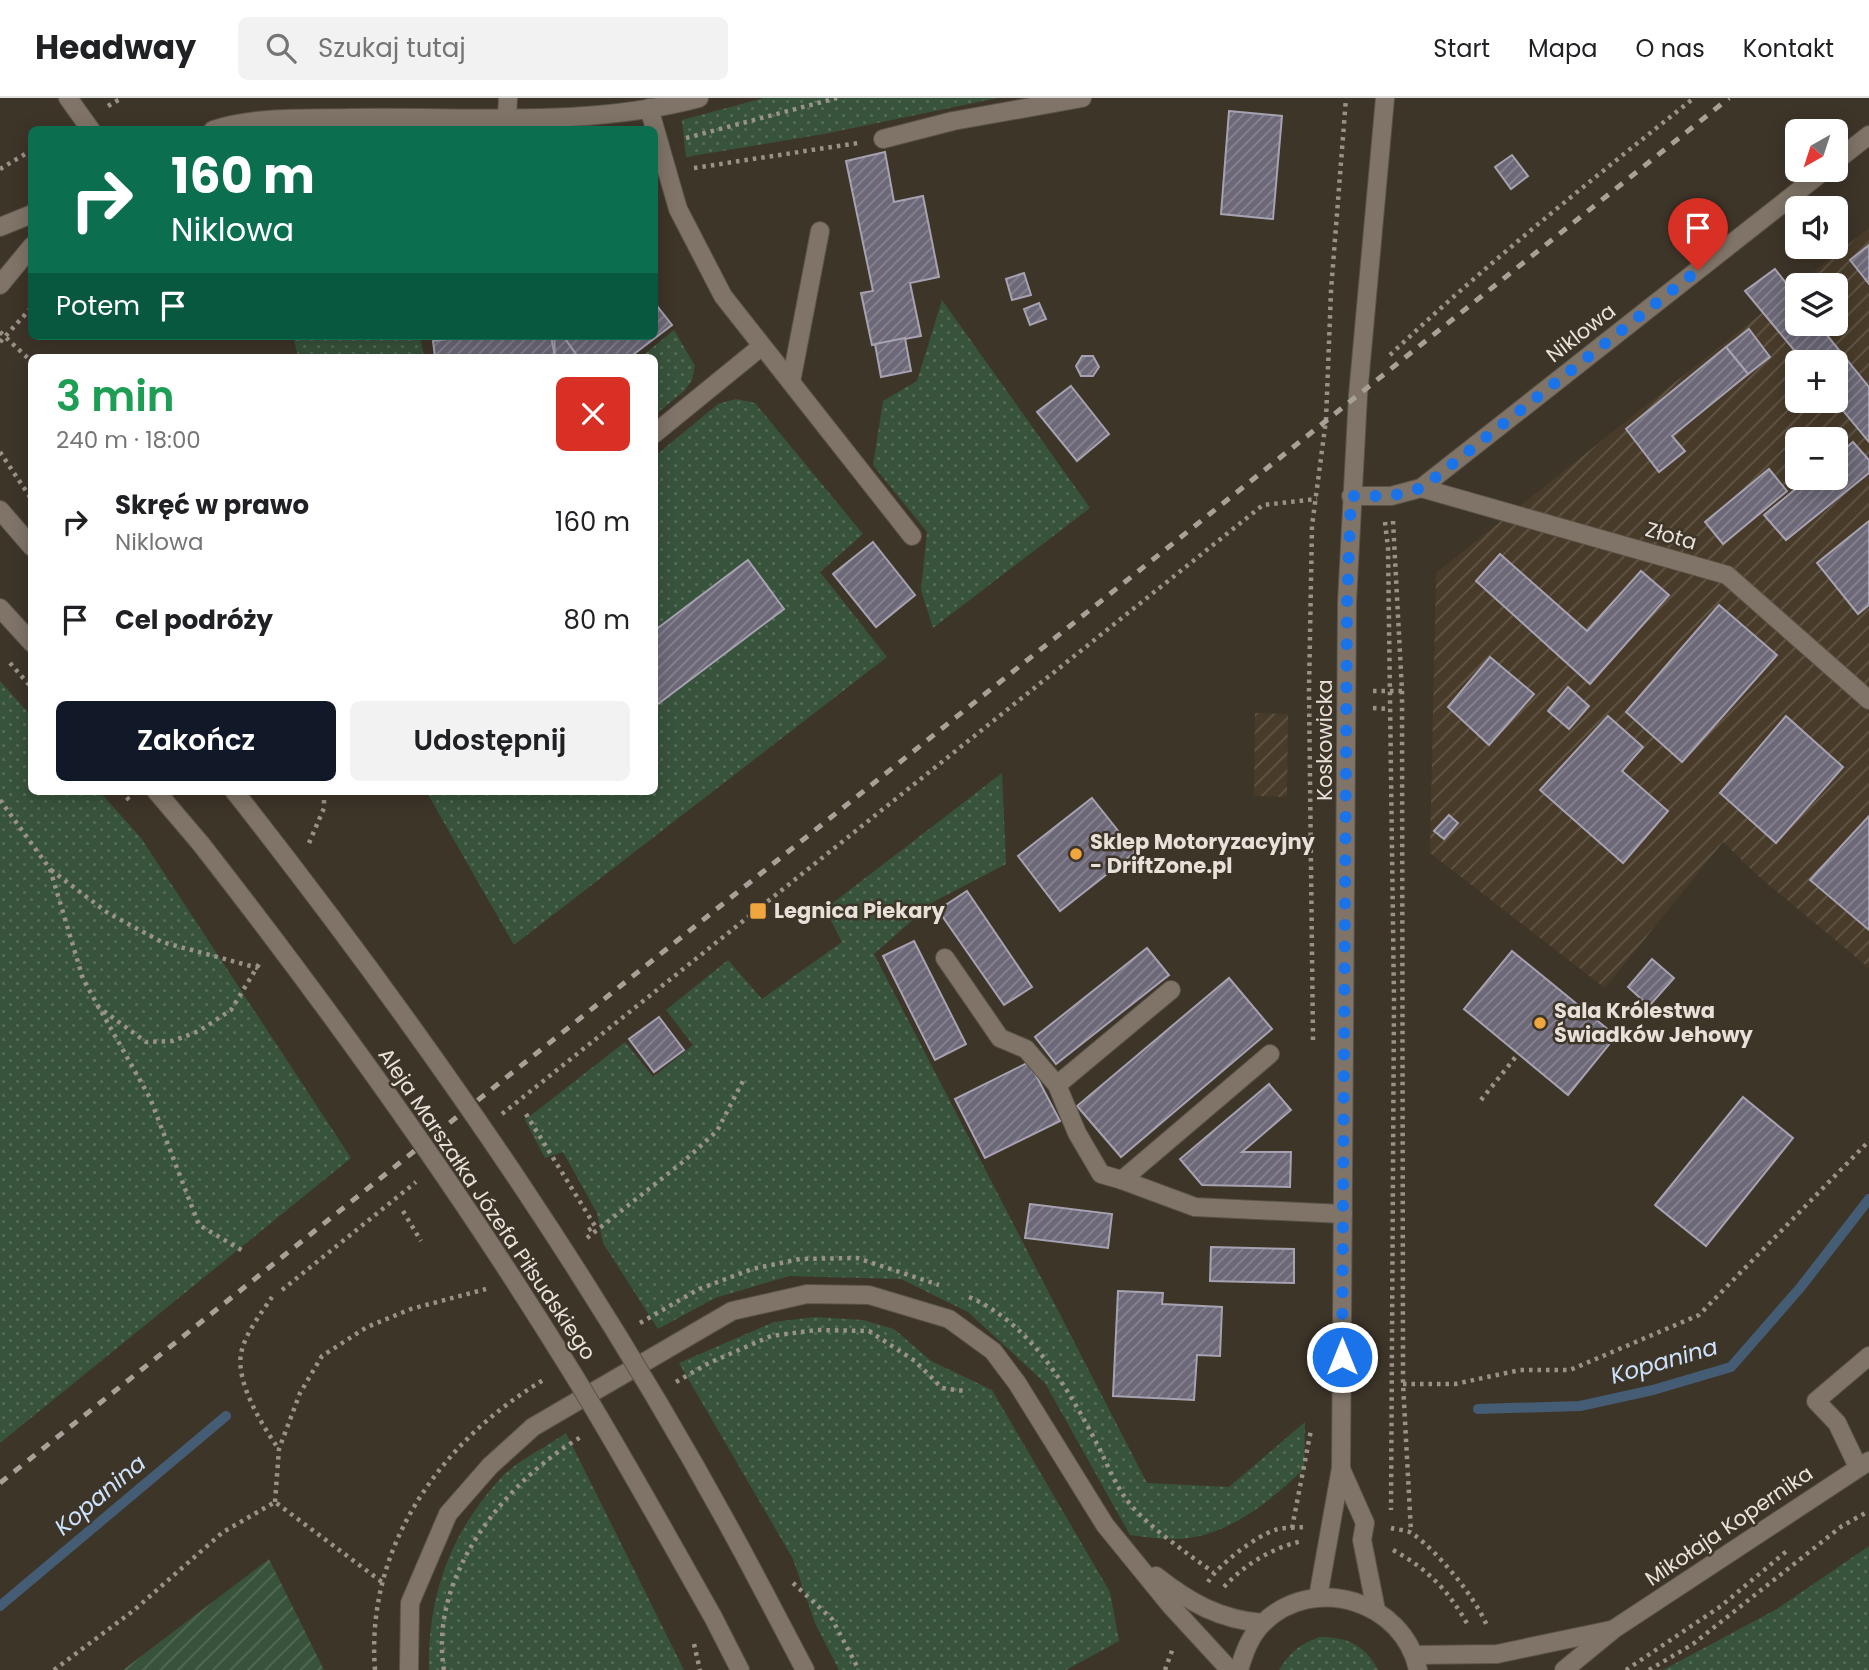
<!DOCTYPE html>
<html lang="pl">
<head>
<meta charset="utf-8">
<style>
  body { margin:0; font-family:Poppins,sans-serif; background:#f2f2f2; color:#202124; height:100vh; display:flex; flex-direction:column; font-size:26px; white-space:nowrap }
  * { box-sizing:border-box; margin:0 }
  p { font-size:23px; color:#757577 }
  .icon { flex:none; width:38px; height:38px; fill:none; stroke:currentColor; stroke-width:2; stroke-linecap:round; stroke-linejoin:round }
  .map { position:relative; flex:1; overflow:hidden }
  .details { position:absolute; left:28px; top:256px; width:630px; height:441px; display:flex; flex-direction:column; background:#fff; border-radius:10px; box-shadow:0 4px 18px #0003 }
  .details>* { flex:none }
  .top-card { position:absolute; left:28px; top:28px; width:630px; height:214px; border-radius:10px; box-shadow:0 4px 18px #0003; background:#0b6e4f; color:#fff; overflow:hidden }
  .needle { width:46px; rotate:219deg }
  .tools { position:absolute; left:1785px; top:21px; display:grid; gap:14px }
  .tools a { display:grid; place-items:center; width:63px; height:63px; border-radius:10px; background:#fff; box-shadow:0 4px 18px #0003; font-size:35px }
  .pin { position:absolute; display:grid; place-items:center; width:60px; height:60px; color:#fff; margin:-72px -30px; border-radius:50% 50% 50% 0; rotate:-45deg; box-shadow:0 0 7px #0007 }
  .pin .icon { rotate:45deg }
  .me { position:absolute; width:77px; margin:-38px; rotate:0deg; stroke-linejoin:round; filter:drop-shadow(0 0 5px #0008) }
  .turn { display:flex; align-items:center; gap:24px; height:147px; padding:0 28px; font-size:32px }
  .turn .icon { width:91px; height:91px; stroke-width:2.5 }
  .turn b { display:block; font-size:49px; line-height:60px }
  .then { display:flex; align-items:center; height:66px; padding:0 28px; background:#0003; gap:14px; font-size:26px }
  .round { display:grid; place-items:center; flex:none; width:74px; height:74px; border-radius:10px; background:#f2f2f2 }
  .overview { display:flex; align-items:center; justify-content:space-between; height:119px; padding:0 28px }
  h1 { font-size:42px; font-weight:600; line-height:52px; color:#1e9e55 }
  .primary-button { display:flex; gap:14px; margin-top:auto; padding:14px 28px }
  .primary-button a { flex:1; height:80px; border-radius:10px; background:#111827; color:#fff; font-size:28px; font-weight:600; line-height:80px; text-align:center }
  .primary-button a+a { background:#f2f2f2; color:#202124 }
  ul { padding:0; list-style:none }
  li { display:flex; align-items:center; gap:21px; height:98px; padding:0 28px }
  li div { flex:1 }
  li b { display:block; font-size:26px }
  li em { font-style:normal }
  header { display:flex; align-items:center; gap:42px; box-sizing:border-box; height:98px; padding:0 35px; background:#fff; border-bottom:2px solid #e0e0e0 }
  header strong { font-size:33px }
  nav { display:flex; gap:38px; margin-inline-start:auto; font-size:24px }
  .search { width:490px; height:63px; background:#f2f2f2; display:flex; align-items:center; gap:18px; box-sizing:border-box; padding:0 24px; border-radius:10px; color:#757577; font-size:26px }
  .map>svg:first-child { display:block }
  .industrial { fill:url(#industrial-furrows); fill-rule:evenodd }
  .grass { fill:url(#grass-dots) }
  .garden { fill:url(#garden-furrows) }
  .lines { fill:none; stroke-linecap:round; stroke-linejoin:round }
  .stream { stroke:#455d74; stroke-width:10 }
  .building { fill:url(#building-hatch); stroke:#a7a2b2; stroke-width:2 }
  .minor-casing { stroke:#5b5349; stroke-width:20 }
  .path { stroke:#9a9289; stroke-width:4.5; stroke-dasharray:3.5 5; stroke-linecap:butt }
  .minor { stroke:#7f7467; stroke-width:18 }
  .rail { stroke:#a8a197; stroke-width:5; stroke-dasharray:9 9; stroke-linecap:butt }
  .minor-bridge-casing { stroke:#5b5349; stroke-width:20; stroke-linecap:butt }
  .minor-bridge { stroke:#7f7467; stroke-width:18 }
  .route { stroke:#1a73e8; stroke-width:12; stroke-dasharray:0 21.6 }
  .poi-dot { fill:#f0a63e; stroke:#3e3529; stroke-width:2.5 }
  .labels { text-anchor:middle; stroke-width:5; stroke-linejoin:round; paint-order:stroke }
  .street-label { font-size:21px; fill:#e7e1d9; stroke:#3e3529 }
  .poi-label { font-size:21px; font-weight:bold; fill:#e7e1d9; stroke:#3e3529; text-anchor:start }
  .water-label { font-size:23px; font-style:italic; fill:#cce3fd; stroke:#3e3529 }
</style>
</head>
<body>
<header>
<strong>Headway</strong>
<div class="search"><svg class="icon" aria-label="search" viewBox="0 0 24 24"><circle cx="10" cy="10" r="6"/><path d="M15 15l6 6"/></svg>Szukaj tutaj</div>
<nav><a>Start</a><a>Mapa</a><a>O nas</a><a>Kontakt</a></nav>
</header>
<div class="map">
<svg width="1869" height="1572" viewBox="0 0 1869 1572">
  <defs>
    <pattern id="industrial-furrows" width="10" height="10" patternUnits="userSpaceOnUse" patternTransform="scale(1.75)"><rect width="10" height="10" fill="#483b29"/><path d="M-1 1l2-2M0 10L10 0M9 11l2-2" fill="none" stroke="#625747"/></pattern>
    <pattern id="grass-dots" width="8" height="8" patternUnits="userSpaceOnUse" patternTransform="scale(1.75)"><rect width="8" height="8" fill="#38533b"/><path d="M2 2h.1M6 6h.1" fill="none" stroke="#556b57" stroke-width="1.8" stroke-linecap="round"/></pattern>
    <pattern id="garden-furrows" width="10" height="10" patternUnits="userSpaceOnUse" patternTransform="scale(1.75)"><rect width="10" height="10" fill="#38533b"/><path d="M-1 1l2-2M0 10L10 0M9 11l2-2" fill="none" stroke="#556b57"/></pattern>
    <pattern id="building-hatch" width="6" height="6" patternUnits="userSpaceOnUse" patternTransform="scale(1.75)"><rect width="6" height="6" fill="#6c6877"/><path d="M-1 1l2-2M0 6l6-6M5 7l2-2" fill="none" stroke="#888490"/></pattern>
  </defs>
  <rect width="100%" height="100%" fill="#3e3529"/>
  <g class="industrial">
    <path d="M 1869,130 L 1869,870 L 1756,776 L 1723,744 L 1605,890 L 1430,755 L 1436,475 L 1797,187 L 1797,226 L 1836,226 L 1836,187 L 1797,187 ZM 1797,264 L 1836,264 L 1836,303 L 1797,303 ZM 1797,341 L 1836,341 L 1836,380 L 1797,380 Z"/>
    <path d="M 1255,615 L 1288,616 L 1287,699 L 1254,698 Z"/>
  </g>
  <g class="grass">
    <path d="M 764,0 L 998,0 L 824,36 L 686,59 L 682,22 Z"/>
    <path d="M 942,202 L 1090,410 L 933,530 L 921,492 L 927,434 L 873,367 L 883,303 L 917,283 Z"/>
    <path d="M 674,232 L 695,268 L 692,282 L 684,293 L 655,317 L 654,259 L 641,259 Z"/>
    <path d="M 293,238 L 420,238 L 424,259 L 298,259 Z"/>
    <path d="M 736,301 L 755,305 L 863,436 L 820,474 L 887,559 L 514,847 L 426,693 L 654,693 L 655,358 L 718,306 Z"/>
    <path d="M 0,583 L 31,618 L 32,693 L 99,693 L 141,740 L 351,1060 L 0,1345 Z"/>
    <path d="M 1002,675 L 1006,766 L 933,804 L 874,856 L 1147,1385 L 1229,1389 L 1305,1324 L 1304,1371 C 1269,1404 1225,1441 1174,1441 C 1159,1441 1144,1439 1130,1437 L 1045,1285 L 968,1214 L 901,1181 L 789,1178 L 715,1200 L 658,1231 L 603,1145 L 597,1115 L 563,1054 L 545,1060 L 525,1022 L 625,944 L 653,979 L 693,947 L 666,912 L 728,862 L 762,901 L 842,844 L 825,811 Z"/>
    <path d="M 816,1219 L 863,1222 L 894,1231 L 931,1263 L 992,1292 L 1110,1494 L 1119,1543 L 1066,1572 L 839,1572 L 815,1525 L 793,1461 L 679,1265 L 774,1224 Z"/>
    <path d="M 566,1335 L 684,1572 L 429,1572 C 428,1498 449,1437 500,1381 C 516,1363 545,1350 566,1335 Z"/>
    <path d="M 1869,1448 L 1869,1572 L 1663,1572 L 1777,1511 Z"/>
    <path d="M 1320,1539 C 1347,1539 1365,1547 1378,1572 L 1279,1572 C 1290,1554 1300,1546 1320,1539 Z"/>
  </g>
  <path class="garden" d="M 269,1461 L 324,1572 L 123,1572 Z"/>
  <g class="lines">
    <g class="stream">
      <path d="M 1478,1311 L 1580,1308 L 1653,1292 L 1731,1269 L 1800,1190 L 1869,1101"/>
      <path d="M 0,1508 L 226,1318"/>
    </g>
  </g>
  <g class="building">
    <path d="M 1229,13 L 1282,18 L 1273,121 L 1221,116 Z"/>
    <path d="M 885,54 L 894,104 L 923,98 L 939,179 L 910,185 L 921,238 L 872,247 L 861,195 L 873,193 L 846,63 Z"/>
    <path d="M 1512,57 L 1528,78 L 1511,91 L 1495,69 Z"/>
    <path d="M 1869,147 L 1869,186 L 1850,162 Z"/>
    <path d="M 1775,171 L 1797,199 L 1797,226 L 1818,226 L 1869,289 L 1869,344 L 1835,303 L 1836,264 L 1804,264 L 1745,193 Z"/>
    <path d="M 1024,175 L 1031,197 L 1012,202 L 1006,181 Z"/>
    <path d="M 654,204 L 672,227 L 630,259 L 578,259 L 563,238 L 654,238 Z"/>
    <path d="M 1039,205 L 1046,221 L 1030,227 L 1024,211 Z"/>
    <path d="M 1749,231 L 1770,259 L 1748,276 L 1726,249 Z"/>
    <path d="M 469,238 L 551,238 L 555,259 L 435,259 L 433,243 Z"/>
    <path d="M 554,238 L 563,238 L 578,259 L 555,259 Z"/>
    <path d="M 905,240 L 911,273 L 881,279 L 875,246 Z"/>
    <path d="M 1726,249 L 1748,276 L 1672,338 L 1685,353 L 1659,374 L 1626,331 Z"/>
    <path d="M 1082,258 L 1093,258 L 1099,269 L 1093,278 L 1081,278 L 1076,268 Z"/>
    <path d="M 1071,288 L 1109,336 L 1077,363 L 1037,314 Z"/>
    <path d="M 1853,344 L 1869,362 L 1869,375 L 1786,442 L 1764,417 L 1809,380 L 1836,380 L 1836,358 Z"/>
    <path d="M 1769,371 L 1787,393 L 1723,446 L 1705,424 Z"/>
    <path d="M 1869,423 L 1869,507 L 1858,516 L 1817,465 Z"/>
    <path d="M 873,444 L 915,497 L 876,529 L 833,476 Z"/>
    <path d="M 1500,456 L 1587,533 L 1641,473 L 1669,497 L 1590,586 L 1476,483 Z"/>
    <path d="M 748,462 L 784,511 L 654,609 L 654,533 Z"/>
    <path d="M 1719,507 L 1777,557 L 1682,664 L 1626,614 Z"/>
    <path d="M 1490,559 L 1534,596 L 1489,647 L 1448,609 Z"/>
    <path d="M 1568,589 L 1589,608 L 1569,631 L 1548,613 Z"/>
    <path d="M 1608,618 L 1643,649 L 1622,673 L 1668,713 L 1623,765 L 1540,692 Z"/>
    <path d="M 1786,618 L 1843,669 L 1776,745 L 1720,695 Z"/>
    <path d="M 1092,700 L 1135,754 L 1060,813 L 1018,758 Z"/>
    <path d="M 1449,717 L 1458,725 L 1444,741 L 1434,733 Z"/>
    <path d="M 1869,718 L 1869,832 L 1810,782 Z"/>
    <path d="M 967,793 L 1032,889 L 1004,907 L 938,812 Z"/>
    <path d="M 914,843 L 966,946 L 935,962 L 883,858 Z"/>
    <path d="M 1147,850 L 1169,877 L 1056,966 L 1035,939 Z"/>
    <path d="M 1512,853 L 1616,938 L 1568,997 L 1464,911 Z"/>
    <path d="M 1652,861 L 1674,880 L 1649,908 L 1628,889 Z"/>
    <path d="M 1229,880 L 1272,931 L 1121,1059 L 1077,1008 Z"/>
    <path d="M 659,919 L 684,952 L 654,974 L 629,941 Z"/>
    <path d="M 1029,964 L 1060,1023 L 985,1060 L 955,1001 Z"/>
    <path d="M 1269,986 L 1291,1012 L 1242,1054 L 1291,1054 L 1290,1089 L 1202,1087 L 1180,1061 Z"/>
    <path d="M 1743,999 L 1793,1040 L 1706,1148 L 1655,1107 Z"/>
    <path d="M 1030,1106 L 1112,1116 L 1108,1150 L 1025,1140 Z"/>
    <path d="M 1211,1149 L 1294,1151 L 1294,1185 L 1210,1183 Z"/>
    <path d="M 1118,1193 L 1163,1195 L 1162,1206 L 1222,1209 L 1220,1258 L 1197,1257 L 1194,1302 L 1113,1298 Z"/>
  </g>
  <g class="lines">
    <g class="minor-casing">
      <g id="minor">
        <path d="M 68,0 L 91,32"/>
        <path d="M 649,10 L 678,111 L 723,198 L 912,438"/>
        <path d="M 507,19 L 508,0"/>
        <path d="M 213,32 C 257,18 306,21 352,20 C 466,18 587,30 699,0"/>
        <path d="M 883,41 L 953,23 L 1082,0"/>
        <path d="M 1836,63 L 1869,37"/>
        <path d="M 0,129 L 32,116"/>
        <path d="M 0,187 L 32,148"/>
        <path d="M 791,284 L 820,133"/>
        <path d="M 654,336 L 762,248"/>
        <path d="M 1421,390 L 1727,477 L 1869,602"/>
        <path d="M 1351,398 L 1391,398 L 1421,390 L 1825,72"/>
        <path d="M 0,412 L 32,449"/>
        <path d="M 0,510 L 32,545"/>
        <path d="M 156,693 L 201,746"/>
        <path d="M 234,693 L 246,708"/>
        <path d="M 945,860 L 1000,940 L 1026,951 L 1057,987"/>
        <path d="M 1270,956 L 1122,1082 L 1195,1109 L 1343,1116"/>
        <path d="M 1122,1082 L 1101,1076 L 1077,1035 L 1057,987 L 1171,892"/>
        <path d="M 1858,1369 L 1837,1325 L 1816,1303 L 1869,1258"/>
        <path d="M 1341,1371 L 1365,1425 L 1362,1442 L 1376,1512"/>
        <path d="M 1156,1478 C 1189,1504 1220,1522 1263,1525"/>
        <path d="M 764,1494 L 805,1572"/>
        <path d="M 1318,1499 L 1341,1370 L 1347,504 L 1358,297 L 1385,0"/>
        <path d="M 713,1519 L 740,1572"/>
        <path d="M 1415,1557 L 1497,1556 L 1611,1532"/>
        <path d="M 409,1572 L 410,1505 L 448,1416 L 490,1368 L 533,1329 L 732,1213 L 807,1196 L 869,1197 L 949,1221 L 993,1253 L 1017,1285 L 1105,1427 L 1171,1508 L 1230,1572"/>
        <path d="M 1239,1572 C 1244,1555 1250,1538 1263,1525 C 1314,1475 1404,1503 1418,1572"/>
        <path d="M 1564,1572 L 1614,1531 L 1869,1363"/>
      </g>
    </g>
    <g class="path">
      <path d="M 108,8 L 122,0"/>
      <path d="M 686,40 L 837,0"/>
      <path d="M 694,70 L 858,45"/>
      <path d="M 0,71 L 32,52"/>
      <path d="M 0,234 L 32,264"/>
      <path d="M 0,244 L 32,209"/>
      <path d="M 1390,257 C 1487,165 1590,83 1694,0"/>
      <path d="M 0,354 L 32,402"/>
      <path d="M 1393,423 L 1402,593 L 1403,1286 L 1411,1434"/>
      <path d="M 1385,424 L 1388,450 L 1394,902 L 1391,1412"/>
      <path d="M 10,565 L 32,590"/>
      <path d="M 1373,593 L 1402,593"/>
      <path d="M 1373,610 L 1390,611"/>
      <path d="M 121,693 L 130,703"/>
      <path d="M 0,702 L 50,771 L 83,881 L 150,1000 L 199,1127 L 243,1153"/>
      <path d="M 309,745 L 324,710 L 324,693"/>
      <path d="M 51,772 L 108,815 L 162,844 L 258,870"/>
      <path d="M 97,908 L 146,944 L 173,943 L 199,933 L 231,912 L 259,866"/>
      <path d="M 1313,942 L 1309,593 L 1312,428 L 1326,322 L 1331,193 L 1346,0"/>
      <path d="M 1481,1002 L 1518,956"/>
      <path d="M 502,1016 L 1263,407 L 1317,401"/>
      <path d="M 526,1016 L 595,1128 L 584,1135"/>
      <path d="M 403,1113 L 421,1143"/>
      <path d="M 587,1140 L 684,1063 L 717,1033 L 745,979"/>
      <path d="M 282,1192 L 416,1084"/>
      <path d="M 272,1199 C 262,1214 244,1237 241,1256 C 236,1285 262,1327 278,1350"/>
      <path d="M 969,1199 C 1030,1225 1068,1290 1097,1346 C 1106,1363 1113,1382 1124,1398 C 1141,1424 1188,1456 1213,1474"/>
      <path d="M 640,1225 L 699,1191 L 752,1171 L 800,1161 L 857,1160 L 939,1187"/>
      <path d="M 676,1284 L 709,1265 L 771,1238 L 816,1232 L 869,1233 L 915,1263 L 942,1290 L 964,1293"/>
      <path d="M 1403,1286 L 1455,1286 L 1520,1272 L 1570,1272 L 1699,1217 L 1869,1043"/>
      <path d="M 275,1404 L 279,1351 L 300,1295 L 322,1258 L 367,1229 L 411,1211 L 486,1191"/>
      <path d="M 1292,1430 L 1311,1332"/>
      <path d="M 1391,1430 C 1398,1432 1408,1432 1413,1436 C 1438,1454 1476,1500 1487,1528"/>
      <path d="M 1393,1452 C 1428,1471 1450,1494 1469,1529"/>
      <path d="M 1208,1484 C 1218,1467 1256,1438 1275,1432 C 1283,1429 1294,1430 1303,1429"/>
      <path d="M 793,1485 L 832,1521 L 859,1572"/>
      <path d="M 1224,1489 C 1245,1466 1272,1450 1302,1443"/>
      <path d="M 694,1546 L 700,1572"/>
      <path d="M 54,1572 L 133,1513 L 223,1434 L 275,1404 L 382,1484"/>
      <path d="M 375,1572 C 365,1448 442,1342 545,1281"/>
      <path d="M 444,1572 C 428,1478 506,1383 581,1339"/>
      <path d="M 1165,1572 L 1173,1550"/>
      <path d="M 1626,1572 L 1721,1508 L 1788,1452"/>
      <path d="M 1649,1572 L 1693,1546 L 1842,1428 L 1869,1413"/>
    </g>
    <use href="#minor" class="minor"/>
    <path class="rail" d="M 0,1385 L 1729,0"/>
    <g class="minor-bridge-casing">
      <g id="minor-bridge">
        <path d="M 246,708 C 439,955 618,1215 764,1494"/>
        <path d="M 201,746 C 333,915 458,1089 570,1271 C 620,1352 666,1436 713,1519"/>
      </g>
    </g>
    <use href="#minor-bridge" class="minor-bridge"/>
  </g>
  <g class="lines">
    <path class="route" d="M 1342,1259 L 1347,504 L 1351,398 L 1391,398 L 1422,390 L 1698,172"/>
  </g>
  <g class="poi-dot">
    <circle cx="1076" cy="756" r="7"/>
    <rect x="749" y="804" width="18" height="18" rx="3.5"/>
    <circle cx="1540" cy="925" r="7"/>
  </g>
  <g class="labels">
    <g class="street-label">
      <text transform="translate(1581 235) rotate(-38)" y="7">Niklowa</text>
      <text transform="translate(1671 438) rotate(16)" y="7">Złota</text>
      <text transform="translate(1325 642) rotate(-90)" y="7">Koskowicka</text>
      <text transform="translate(487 1106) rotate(56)" y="7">Aleja Marszałka Józefa Piłsudskiego</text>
      <text transform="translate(1729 1428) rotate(-34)" y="7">Mikołaja Kopernika</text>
    </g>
    <g class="poi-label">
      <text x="1090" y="751">Sklep Motoryzacyjny<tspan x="1090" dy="24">- DriftZone.pl</tspan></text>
      <text x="774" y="820">Legnica Piekary</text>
      <text x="1554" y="920">Sala Królestwa<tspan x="1554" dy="24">Świadków Jehowy</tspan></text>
    </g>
    <g class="water-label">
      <text transform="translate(1664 1263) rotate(-16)" y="8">Kopanina</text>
      <text transform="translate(100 1397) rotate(-40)" y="8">Kopanina</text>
    </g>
  </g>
</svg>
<div class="tools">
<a><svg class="needle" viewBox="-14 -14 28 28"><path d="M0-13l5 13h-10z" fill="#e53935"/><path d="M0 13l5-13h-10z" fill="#757577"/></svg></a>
<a><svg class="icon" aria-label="sound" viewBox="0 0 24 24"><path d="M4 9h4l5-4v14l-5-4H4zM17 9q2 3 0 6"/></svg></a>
<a><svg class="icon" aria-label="layers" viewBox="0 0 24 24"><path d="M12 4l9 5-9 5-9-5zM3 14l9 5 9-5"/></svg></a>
<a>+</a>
<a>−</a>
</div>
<div class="pin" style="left:1698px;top:172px;background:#d93025"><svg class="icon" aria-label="arrive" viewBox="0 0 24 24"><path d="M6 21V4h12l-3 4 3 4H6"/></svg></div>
<svg class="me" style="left:1342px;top:1259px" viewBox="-20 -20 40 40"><circle r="17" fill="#1a73e8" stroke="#fff" stroke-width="3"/><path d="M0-11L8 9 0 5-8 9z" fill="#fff"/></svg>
<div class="top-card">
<div class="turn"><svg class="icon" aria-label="right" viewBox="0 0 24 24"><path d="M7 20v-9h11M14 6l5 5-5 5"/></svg><div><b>160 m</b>Niklowa</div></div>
<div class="then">Potem<svg class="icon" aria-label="arrive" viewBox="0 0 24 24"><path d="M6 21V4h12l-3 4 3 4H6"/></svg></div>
</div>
<section class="details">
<div class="overview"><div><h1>3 min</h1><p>240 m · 18:00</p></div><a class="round" style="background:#d93025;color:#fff"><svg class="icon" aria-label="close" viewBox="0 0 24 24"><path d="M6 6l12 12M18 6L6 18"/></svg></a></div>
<ul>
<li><svg class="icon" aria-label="right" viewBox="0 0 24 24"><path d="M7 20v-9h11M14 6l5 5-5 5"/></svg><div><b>Skręć w prawo</b><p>Niklowa</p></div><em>160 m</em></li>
<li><svg class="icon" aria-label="arrive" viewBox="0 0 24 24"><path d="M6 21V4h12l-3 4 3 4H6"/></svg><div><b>Cel podróży</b></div><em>80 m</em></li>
</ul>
<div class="primary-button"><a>Zakończ</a><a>Udostępnij</a></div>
</section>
</div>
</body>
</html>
